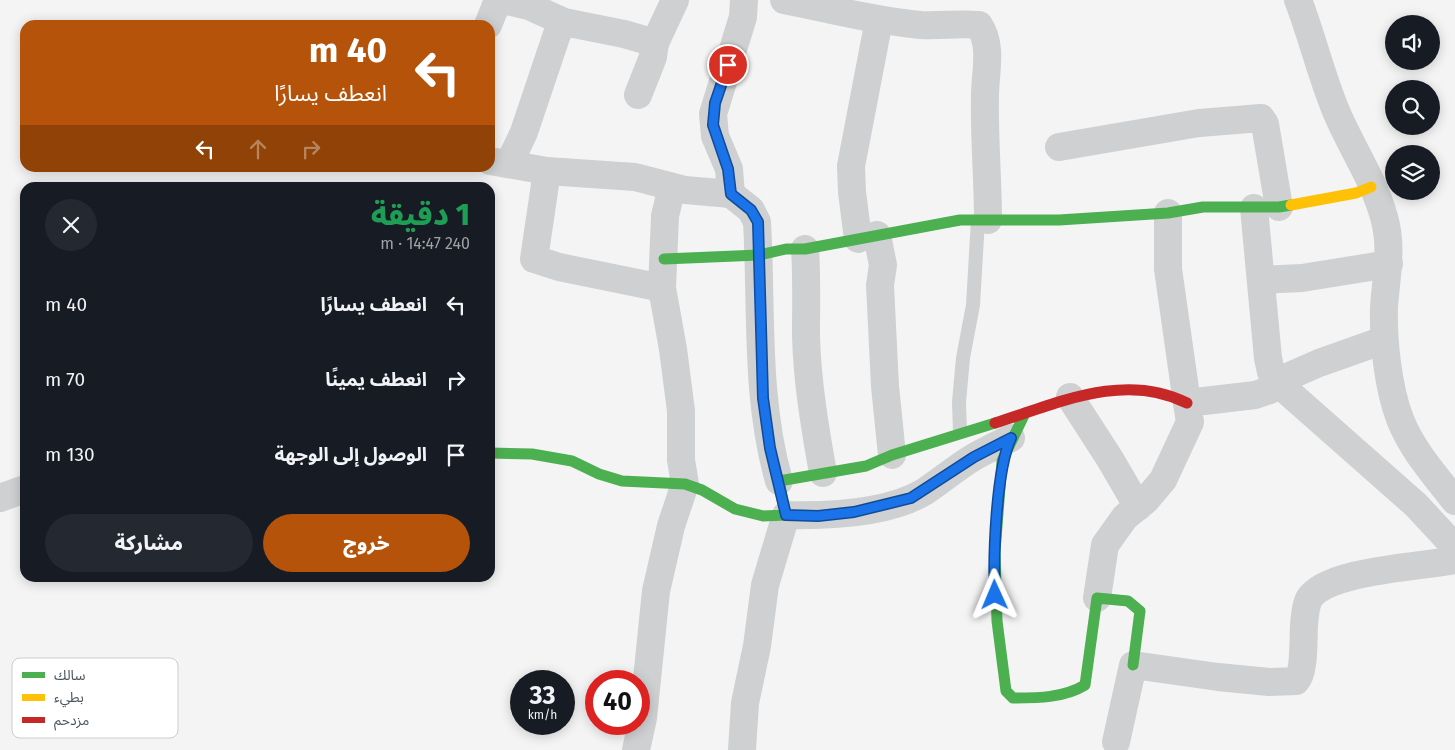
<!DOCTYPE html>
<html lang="ar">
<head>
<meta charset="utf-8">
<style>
  body { margin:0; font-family:"Fira Sans","Noto Sans Arabic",sans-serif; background:#242831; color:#f1f3f6; direction:rtl; height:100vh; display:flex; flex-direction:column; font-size:19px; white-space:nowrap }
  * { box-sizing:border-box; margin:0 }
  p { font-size:16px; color:#9ea1a6 }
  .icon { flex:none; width:28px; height:28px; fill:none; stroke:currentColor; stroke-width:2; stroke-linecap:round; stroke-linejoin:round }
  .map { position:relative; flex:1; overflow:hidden; direction:ltr }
  .details { position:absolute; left:20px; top:182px; width:475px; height:400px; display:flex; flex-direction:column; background:#171b24; border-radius:15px; box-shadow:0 2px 12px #0003; direction:rtl }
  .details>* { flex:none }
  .banner { position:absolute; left:20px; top:20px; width:475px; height:152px; border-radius:15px; box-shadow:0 2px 12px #0003; direction:rtl; background:#b45309; color:#fff; overflow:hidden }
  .tools { position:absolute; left:1385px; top:15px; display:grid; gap:10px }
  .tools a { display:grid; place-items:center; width:55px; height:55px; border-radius:50%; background:#171b24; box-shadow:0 2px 12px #0003; font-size:25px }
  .speed { position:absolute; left:510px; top:670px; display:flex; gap:10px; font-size:25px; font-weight:700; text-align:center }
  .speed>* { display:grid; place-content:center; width:65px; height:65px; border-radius:50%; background:#171b24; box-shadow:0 2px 12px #0003; line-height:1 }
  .speed small { font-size:12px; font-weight:400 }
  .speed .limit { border:8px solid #d22; background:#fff; color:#111 }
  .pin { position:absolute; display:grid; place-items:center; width:42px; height:42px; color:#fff; margin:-21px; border:2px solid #fff; border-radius:50%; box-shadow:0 1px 5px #0007 }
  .me { position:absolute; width:55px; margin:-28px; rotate:359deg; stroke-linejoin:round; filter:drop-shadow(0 0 4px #0008) }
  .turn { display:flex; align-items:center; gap:18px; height:105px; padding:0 25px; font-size:22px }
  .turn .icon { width:65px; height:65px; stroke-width:2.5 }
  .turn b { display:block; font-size:35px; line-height:42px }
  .lanes { display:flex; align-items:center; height:48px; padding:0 25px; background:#0003; justify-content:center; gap:25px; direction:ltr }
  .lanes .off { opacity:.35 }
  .round { display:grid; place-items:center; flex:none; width:52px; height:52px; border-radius:26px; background:#242831 }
  .head { display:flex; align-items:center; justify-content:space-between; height:85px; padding:0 25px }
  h1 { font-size:30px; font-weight:800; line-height:38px; color:#1e9e55 }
  .action { display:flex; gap:10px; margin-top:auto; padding:10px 25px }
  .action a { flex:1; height:58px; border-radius:30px; background:#b45309; color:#fff; font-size:20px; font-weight:800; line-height:58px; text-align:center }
  .action a+a { background:#242831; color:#f1f3f6 }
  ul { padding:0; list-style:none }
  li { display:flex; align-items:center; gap:15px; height:75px; padding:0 25px }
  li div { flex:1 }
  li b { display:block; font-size:19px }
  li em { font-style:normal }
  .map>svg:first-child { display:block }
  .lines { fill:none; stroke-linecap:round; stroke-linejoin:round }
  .lane { stroke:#ced0d2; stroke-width:14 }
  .street { stroke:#ced0d2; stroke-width:28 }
  .fast { stroke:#4caf50; stroke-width:11 }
  .slow { stroke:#ffc107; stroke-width:11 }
  .jam { stroke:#c62828; stroke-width:11 }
  .route-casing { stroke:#114b97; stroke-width:12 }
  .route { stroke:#1a73e8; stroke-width:9 }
  .key { fill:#fff; stroke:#c9ccd0; stroke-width:1 }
  .key-label { font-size:14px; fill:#4a5661 }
</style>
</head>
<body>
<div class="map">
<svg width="1455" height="750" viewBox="0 0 1455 750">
  <rect width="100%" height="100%" fill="#f4f4f4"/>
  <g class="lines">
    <path class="lane" d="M 960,432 L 959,402 L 963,358 L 973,305 L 978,220"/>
    <g class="street">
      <path d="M 503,0 L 529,6 L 564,22 L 624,34 L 655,43"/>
      <path d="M 744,0 L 743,17 L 713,114 L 715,136 L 729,169 L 731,194 L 751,210 L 757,222 C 762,309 755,397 779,481"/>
      <path d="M 784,0 C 830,9 875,21 921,25 C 941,26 960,23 979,25 C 993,46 985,72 985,96 C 984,137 988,179 988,220"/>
      <path d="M 1298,0 C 1312,36 1321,75 1336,111 C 1351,147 1374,180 1384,217 C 1393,248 1386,277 1384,307 C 1383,340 1388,388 1400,419 C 1412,450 1435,475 1455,501"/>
      <path d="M 488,25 L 498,0"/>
      <path d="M 638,95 L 653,57 L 655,43 L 675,0"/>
      <path d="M 1059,147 L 1199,123 L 1261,118 L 1265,124 L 1279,207"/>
      <path d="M 490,161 L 547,171 L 635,177 L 685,190 L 731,194"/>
      <path d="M 509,164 L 524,132 L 557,34 L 564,22"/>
      <path d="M 547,171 L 534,259 L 559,267 L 662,288"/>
      <path d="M 1254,208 L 1268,358 L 1271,372 L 1288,392 L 1416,505 L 1455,547"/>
      <path d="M 1168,213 L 1168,269 L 1187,403"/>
      <path d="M 877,235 L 883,265 L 880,285 L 885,386 L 892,455"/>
      <path d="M 858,239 L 852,192 L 851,166 L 879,20"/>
      <path d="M 805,249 C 807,278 806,306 806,335 C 807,381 815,428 823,473"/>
      <path d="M 1261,280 L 1302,278 L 1389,264"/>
      <path d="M 1070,397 L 1110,459 L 1138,507"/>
      <path d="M 0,498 L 25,489"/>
      <path d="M 1097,598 L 1105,545 L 1125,517 L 1146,500 L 1163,480 L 1190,422 L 1187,403 L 1255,395 L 1270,390 L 1278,381 L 1319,363 L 1384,340"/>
      <path d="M 1116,742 L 1133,665 L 1218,677 L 1269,682 L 1296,681 C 1305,672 1303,639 1304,625 C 1305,616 1305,607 1309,599 C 1327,570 1422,567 1455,560"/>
      <path d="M 636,750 L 643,718 L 656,591 L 671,526 L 685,484 L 681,460 L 681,411 L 673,349 L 662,288 L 665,216 L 672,187"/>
      <path d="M 742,750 L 745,703 L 757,646 L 765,585 L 786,515 C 828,516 887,514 924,492 C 941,481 957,467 974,457 C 986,450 999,444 1011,438"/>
    </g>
    <g class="fast">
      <path d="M 664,259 L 759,255 L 786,249 L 805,249 L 960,220 L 1059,220 L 1168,213 L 1203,207 L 1279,207 L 1291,205"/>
      <path d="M 1025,413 L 1002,461 L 995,552 L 997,621 L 1006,691 L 1013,698 C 1037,698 1064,698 1085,685 L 1097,598 L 1128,601 L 1140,611 L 1133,665"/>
      <path d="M 490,453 L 532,454 L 572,461 L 599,474 L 622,481 L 685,484 L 702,490 L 735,509 L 763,516 L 786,515 L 779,481 L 866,466 L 892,455 L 995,423"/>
    </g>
    <path class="slow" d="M 1291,205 L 1356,193 L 1371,187"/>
    <path class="jam" d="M 995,423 C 1056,404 1124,371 1187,403"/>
  </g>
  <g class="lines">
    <g class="route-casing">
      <path id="route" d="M 728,65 L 715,103 L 713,125 L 728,169 L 731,194 L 751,210 L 758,222 L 763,398 L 770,448 L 786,515 L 818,516 L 854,512 L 911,498 L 974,457 L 1011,438 C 996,470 993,557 995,595"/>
    </g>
    <use href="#route" class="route"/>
  </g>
  <rect x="12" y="658" width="166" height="80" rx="8" class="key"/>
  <rect x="22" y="672" width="23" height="6" fill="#4caf50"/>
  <rect x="22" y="694" width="23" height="7" fill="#ffc107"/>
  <rect x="22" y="717" width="23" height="6" fill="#c62828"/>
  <g class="key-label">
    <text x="54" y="680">سالك</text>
    <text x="54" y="702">بطيء</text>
    <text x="54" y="725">مزدحم</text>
  </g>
</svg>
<div class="tools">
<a><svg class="icon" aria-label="sound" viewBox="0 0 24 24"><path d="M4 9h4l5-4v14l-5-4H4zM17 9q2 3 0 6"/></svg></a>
<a><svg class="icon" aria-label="search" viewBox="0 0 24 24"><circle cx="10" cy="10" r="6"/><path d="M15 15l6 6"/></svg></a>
<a><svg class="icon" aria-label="layers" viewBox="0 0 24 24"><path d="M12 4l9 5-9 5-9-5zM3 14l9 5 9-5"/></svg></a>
</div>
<div class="speed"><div>33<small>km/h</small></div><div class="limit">40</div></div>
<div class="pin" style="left:728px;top:65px;background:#d93025"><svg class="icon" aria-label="arrive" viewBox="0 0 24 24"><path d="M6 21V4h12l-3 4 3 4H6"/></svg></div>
<svg class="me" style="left:995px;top:595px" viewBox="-20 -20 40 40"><path d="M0-17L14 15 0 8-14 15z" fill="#1a73e8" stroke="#fff" stroke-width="4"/></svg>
<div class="banner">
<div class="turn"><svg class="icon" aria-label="left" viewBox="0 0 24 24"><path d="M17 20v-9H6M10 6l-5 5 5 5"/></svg><div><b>40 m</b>انعطف يسارًا</div></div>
<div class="lanes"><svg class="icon" aria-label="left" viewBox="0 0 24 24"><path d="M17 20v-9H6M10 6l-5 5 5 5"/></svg><svg class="icon off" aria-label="ahead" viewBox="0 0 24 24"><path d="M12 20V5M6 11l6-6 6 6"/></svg><svg class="icon off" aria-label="right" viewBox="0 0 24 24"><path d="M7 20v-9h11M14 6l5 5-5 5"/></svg></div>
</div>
<section class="details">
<div class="head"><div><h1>1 دقيقة</h1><p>240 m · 14:47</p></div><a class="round"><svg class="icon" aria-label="close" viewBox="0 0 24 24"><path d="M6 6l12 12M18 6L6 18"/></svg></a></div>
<ul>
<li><svg class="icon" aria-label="left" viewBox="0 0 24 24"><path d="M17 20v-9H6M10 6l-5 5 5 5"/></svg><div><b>انعطف يسارًا</b></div><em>40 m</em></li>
<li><svg class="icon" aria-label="right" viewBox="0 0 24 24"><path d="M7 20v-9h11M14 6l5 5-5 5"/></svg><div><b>انعطف يمينًا</b></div><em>70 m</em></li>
<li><svg class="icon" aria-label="arrive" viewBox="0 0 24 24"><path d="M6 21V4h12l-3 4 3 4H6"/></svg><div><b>الوصول إلى الوجهة</b></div><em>130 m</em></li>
</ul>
<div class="action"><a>خروج</a><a>مشاركة</a></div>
</section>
</div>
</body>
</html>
